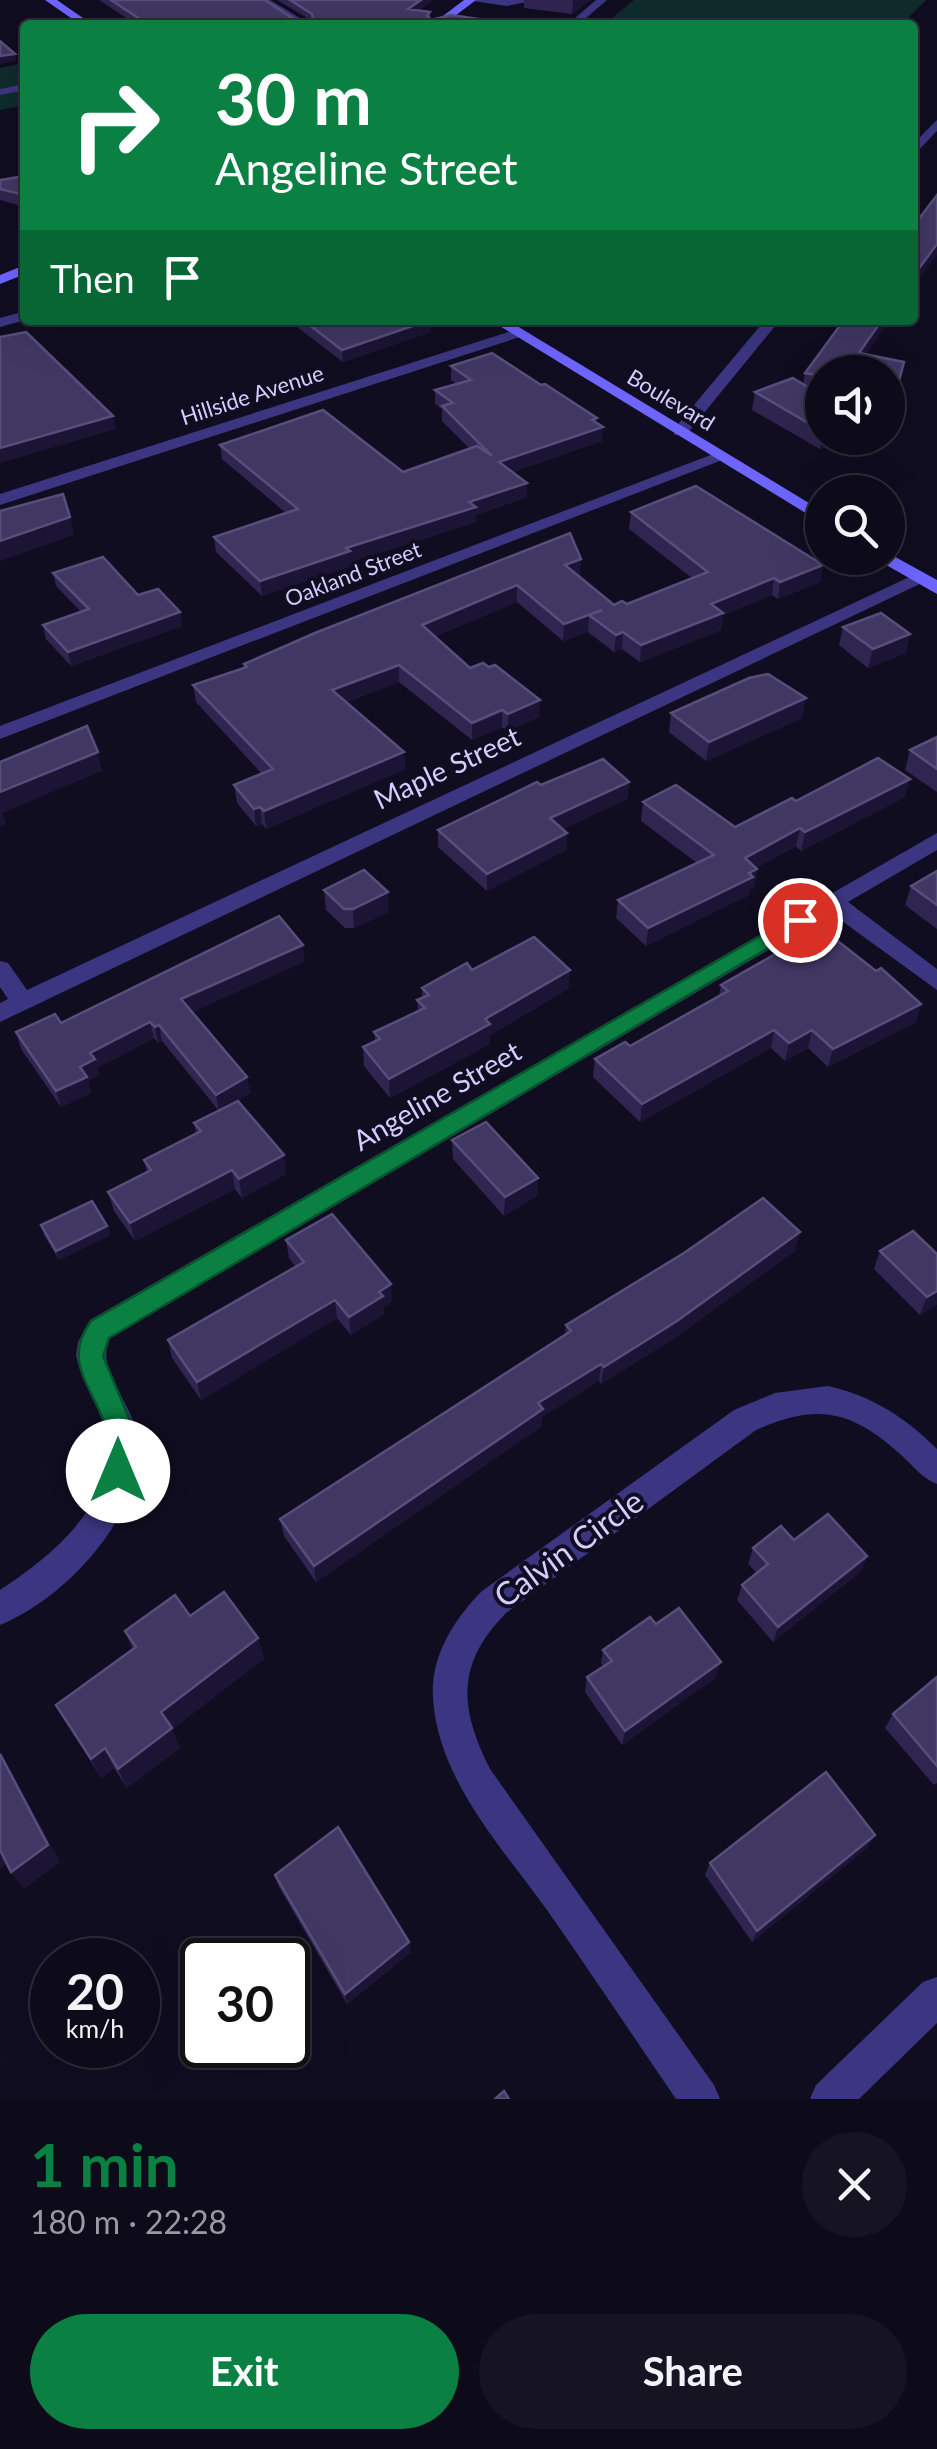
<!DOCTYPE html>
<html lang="en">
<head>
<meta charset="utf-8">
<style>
  body { margin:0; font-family:Lato,sans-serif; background:#161322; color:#f1f3f6; height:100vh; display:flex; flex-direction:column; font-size:38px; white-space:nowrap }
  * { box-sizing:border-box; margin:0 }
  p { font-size:32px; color:#9a9aa2 }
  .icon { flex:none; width:55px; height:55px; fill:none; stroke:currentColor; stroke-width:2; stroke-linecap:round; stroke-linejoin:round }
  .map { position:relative; height:2099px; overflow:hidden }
  .side { display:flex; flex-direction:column; background:#0d0a19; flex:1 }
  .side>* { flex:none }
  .top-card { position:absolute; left:20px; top:20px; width:898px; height:305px; border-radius:10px; box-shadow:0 10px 40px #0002,0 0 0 2px #2d2b38; background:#0b8043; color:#fff; overflow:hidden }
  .controls { position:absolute; left:805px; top:355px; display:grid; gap:20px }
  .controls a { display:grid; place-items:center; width:100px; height:100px; border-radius:50%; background:#0d0a19; box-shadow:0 10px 40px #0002,0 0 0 2px #2d2b38; font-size:50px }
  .speed { position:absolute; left:30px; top:1938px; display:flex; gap:20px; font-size:50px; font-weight:700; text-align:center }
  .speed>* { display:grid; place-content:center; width:130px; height:130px; border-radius:50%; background:#0d0a19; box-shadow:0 10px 40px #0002,0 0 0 2px #2d2b38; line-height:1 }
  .speed small { font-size:25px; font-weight:400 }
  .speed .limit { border:5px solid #111; border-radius:15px; background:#fff; color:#111 }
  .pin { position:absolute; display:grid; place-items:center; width:85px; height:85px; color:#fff; margin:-42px; border:5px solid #fff; border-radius:50%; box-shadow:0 2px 10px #0007 }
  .me { position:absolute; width:110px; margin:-55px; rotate:0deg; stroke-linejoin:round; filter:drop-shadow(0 0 8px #0008) }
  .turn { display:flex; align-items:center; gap:35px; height:210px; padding:0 30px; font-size:45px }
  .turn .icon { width:130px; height:130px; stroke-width:2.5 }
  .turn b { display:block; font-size:70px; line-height:85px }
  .then { display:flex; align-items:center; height:95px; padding:0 30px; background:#0003; gap:20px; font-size:38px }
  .round { display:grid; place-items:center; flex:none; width:105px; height:105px; border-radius:52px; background:#161322 }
  .headline { display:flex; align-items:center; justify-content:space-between; height:170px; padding:0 30px }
  h1 { font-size:60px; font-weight:700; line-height:75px; color:#0b8043 }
  .primary-button { display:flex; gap:20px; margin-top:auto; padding:20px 30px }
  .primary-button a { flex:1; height:115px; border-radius:60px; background:#0b8043; color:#fff; font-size:40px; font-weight:700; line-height:115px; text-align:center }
  .primary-button a+a { background:#161322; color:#f1f3f6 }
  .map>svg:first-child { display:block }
  .green { fill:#0f2b2c }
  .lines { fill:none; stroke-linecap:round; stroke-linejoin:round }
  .service { fill:#3c3682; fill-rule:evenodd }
  .minor { fill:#3c3682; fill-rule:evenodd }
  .secondary { fill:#6e64ff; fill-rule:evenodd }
  .wall { fill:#2f2550 }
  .shaded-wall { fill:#1b1435 }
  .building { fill:#403763; stroke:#584e7b; stroke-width:2.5 }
  .route { fill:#0b8043; stroke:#07532c; stroke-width:2.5 }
  .labels { text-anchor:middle; stroke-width:8; stroke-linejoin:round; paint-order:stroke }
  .far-street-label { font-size:22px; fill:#d5cdff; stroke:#110d21 }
  .street-label { font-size:28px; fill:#d5cdff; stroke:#110d21 }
  .near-street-label { font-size:32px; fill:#d5cdff; stroke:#110d21 }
</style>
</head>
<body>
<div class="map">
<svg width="937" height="2099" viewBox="0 0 937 2099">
  <rect width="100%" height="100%" fill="#110d21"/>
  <g class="green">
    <path d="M 634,0 L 926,0 L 901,25 L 603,25 Z"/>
    <path d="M 25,63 L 25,105 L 0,110 L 0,68 Z"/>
  </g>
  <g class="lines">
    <g class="service">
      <path d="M 466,0 L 536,0 L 507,6 Z"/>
      <path d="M 596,0 L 607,0 L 578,25 L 567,25 Z"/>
      <path d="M 25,84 L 25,90 L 0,95 L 0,89 Z"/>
    </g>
    <g class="minor">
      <path d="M 258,0 L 270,0 L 311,25 L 298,25 Z"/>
      <path d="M 937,120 L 937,131 L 912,157 L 912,145 Z"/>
      <path d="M 25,311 L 25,320 L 0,327 L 0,318 Z"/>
      <path d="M 765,320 L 780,320 L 686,435 L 674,435 L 674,429 Z"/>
      <path d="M 518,329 L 525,333 L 523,336 L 0,505 L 0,494 Z"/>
      <path d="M 716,453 L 730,457 L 0,739 L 0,726 Z"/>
      <path d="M 920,572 L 929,577 L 926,581 L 0,1022 L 0,1003 L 8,999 L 0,987 L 0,961 L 8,963 L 27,990 Z"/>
      <path d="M 937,833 L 937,850 L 848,902 L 937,969 L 937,990 L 831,913 L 110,1338 C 95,1369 130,1400 136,1430 C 152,1508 67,1598 0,1625 L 0,1590 C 53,1555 116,1505 106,1433 C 103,1406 82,1383 76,1355 L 78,1342 L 90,1320 Z"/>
      <path d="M 828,1386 C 872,1396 905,1417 937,1449 L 937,1484 C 921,1478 913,1465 900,1454 C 851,1410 817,1403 756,1430 L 506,1613 C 456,1664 459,1708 490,1769 L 714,2085 L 720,2099 L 676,2099 C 633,2036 591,1973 547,1910 C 502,1847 438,1780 433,1698 C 430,1657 454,1619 482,1591 L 734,1410 L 775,1393 Z"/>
      <path d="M 937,1977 L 937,2023 L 859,2099 L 810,2099 L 816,2085 L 923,1982 Z"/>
    </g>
    <g class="secondary">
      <path d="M 45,0 L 57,0 L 93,25 L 81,25 Z"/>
      <path d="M 464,0 L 476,0 L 443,25 L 431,25 Z"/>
      <path d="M 25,265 L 25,274 L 0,284 L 0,275 Z"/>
      <path d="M 490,320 L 507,320 L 822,511 L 822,523 Z"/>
      <path d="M 888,553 L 937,580 L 937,594 L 881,562 L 878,558 L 888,558 Z"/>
    </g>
  </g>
  <g class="wall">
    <path d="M 99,0 L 265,0 L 295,20 L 309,19 L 277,0 L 433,0 L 418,11 L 430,12 L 431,20 L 507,23 L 507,25 L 137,25 Z"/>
    <path d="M 524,0 L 590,0 L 572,14 L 524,8 Z"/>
    <path d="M 25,176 L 25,207 L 0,200 L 0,180 Z"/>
    <path d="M 288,320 L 431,320 L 431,332 L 343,362 Z"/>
    <path d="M 844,320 L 890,320 L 866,354 L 904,362 L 892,408 L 888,407 L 888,372 L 822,372 L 822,392 L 813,390 L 822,396 L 822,438 L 850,438 L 820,449 L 752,410 L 755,392 L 803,384 L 805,373 Z"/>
    <path d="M 451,366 L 596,423 L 602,441 L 513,472 L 527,483 L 527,497 L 476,515 L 476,522 L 351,562 L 351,566 L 262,596 L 216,552 L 214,537 L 286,513 L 222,459 L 220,445 L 403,472 L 469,448 L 442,421 L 442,409 L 435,404 L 435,390 L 456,384 L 451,380 Z"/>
    <path d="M 631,512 L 823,565 L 820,582 L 778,599 L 772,595 L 723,615 L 721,630 L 640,662 L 622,649 L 614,652 L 588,632 L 563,641 L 517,602 L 435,636 L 470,668 L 539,717 L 508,731 L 502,727 L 472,740 L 399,682 L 347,702 L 404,752 L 405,769 L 266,829 L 262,824 L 256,826 L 237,803 L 234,785 L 262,774 L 196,702 L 193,685 L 244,668 L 244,664 L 581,559 L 579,576 L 614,605 L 627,604 L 692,578 L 629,529 Z"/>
    <path d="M 53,573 L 138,595 L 180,612 L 182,626 L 71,666 L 46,639 L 43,625 L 81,612 L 56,586 Z"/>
    <path d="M 843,627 L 906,653 L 868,668 L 839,645 Z"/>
    <path d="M 671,713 L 802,718 L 706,761 L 669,732 Z"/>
    <path d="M 937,737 L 937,792 L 905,770 L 910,750 Z"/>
    <path d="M 629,782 L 627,799 L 563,829 L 567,833 L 566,850 L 487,891 L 438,847 L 438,830 L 541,785 Z"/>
    <path d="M 905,797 L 801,851 L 796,846 L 756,868 L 757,869 L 754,888 L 750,889 L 749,895 L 646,946 L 616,918 L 618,900 L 697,863 L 641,821 L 643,802 L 735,827 L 796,801 Z"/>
    <path d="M 937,871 L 937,929 L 905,905 L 911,886 Z"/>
    <path d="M 324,890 L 389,912 L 354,928 L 345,928 L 326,910 Z"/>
    <path d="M 305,961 L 192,1012 L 247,1077 L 250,1093 L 228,1106 L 286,1174 L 242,1198 L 235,1189 L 135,1241 L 114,1211 L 108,1192 L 147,1172 L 144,1160 L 196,1134 L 194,1123 L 219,1111 L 162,1041 L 158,1043 L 154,1038 L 97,1068 L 99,1075 L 88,1081 L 91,1093 L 61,1107 L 21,1049 L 16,1032 L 61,1023 Z"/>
    <path d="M 472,970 L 570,970 L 568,989 L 490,1035 L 490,1044 L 390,1098 L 364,1066 L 363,1047 L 375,1041 L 374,1032 L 418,1011 L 417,1000 L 422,998 L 422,988 Z"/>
    <path d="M 876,971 L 921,1004 L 916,1022 L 828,1067 L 808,1048 L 785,1061 L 771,1048 L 640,1122 L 593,1077 L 595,1059 L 630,1046 L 719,996 L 721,985 Z"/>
    <path d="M 452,1140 L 538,1178 L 537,1196 L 504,1216 L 453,1159 Z"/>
    <path d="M 41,1225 L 107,1226 L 110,1235 L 59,1260 L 44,1235 Z"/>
    <path d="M 286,1240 L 392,1302 L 383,1308 L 384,1314 L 351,1335 L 337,1318 L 201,1400 L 172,1358 L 168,1340 L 296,1267 L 289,1258 Z"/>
    <path d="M 795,1251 L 673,1339 L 601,1384 L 599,1381 L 542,1417 L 542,1426 L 316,1582 L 284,1536 L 280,1519 L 565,1335 L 566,1325 Z"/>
    <path d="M 880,1251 L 937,1304 L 920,1315 L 874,1269 Z"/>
    <path d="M 794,1540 L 867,1556 L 861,1571 L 773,1642 L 737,1600 L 742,1585 L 757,1573 L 748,1564 L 753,1548 Z"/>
    <path d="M 190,1616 L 258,1638 L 264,1659 L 172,1729 L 180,1748 L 127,1788 L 114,1768 L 101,1778 L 56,1705 L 133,1650 L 125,1631 Z"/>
    <path d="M 603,1650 L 716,1677 L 622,1745 L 585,1692 L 587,1677 L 603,1667 L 601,1664 Z"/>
    <path d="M 937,1677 L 937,1783 L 934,1785 L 885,1728 L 893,1714 Z"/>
    <path d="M 875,1835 L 867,1848 L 752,1942 L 705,1875 L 710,1863 Z"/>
    <path d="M 275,1875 L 411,1952 L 347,2004 L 279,1887 Z"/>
  </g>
  <g class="shaded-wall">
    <path d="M 421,0 L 433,0 L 408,18 L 408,9 Z"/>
    <path d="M 573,0 L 590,0 L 572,14 Z"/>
    <path d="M 15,54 L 16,61 L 0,64 L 0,56 Z"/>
    <path d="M 937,244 L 937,255 L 912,289 L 912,278 Z"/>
    <path d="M 431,320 L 431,332 L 343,362 L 342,350 Z"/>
    <path d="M 882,320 L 890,320 L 856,368 L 859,353 Z"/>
    <path d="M 113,416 L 116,429 L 0,463 L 0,448 Z"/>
    <path d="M 597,418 L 596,429 L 603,427 L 602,441 L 499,477 L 499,462 Z"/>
    <path d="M 822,434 L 822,438 L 850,438 L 820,449 Z"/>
    <path d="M 527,483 L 527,497 L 476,515 L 476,522 L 351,562 L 351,566 L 262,596 L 260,581 L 469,502 Z"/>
    <path d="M 70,517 L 74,535 L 0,561 L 0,541 Z"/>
    <path d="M 581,559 L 580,576 L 564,582 L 565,565 Z"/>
    <path d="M 823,565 L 820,582 L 778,599 L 780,582 Z"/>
    <path d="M 774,578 L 772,595 L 723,615 L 721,630 L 640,662 L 641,645 L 711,604 Z"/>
    <path d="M 517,585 L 517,602 L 423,642 L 422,625 Z"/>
    <path d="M 180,612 L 182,626 L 71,666 L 68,652 Z"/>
    <path d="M 589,615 L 588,632 L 563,641 L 564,624 Z"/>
    <path d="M 623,632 L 622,649 L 614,652 L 616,635 Z"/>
    <path d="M 910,634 L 906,653 L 868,668 L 873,649 Z"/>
    <path d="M 399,665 L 399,682 L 334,707 L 332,690 Z"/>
    <path d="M 806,698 L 802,718 L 706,761 L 709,742 Z"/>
    <path d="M 540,700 L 539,717 L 508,731 L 508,714 Z"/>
    <path d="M 502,710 L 502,727 L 472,740 L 472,723 Z"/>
    <path d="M 98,752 L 102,771 L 2,813 L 6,824 L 0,826 L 0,792 Z"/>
    <path d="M 404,752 L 405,769 L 266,829 L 264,811 Z"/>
    <path d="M 910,779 L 905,797 L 801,851 L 805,832 Z"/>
    <path d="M 629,782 L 627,799 L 550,835 L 550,818 Z"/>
    <path d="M 260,807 L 262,824 L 256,826 L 254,809 Z"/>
    <path d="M 800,828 L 796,846 L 742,876 L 745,858 Z"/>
    <path d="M 567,833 L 566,850 L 487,891 L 487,874 Z"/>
    <path d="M 757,869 L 754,888 L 750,889 L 749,895 L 646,946 L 648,928 Z"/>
    <path d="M 388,892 L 389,912 L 354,928 L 353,909 Z"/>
    <path d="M 303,945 L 305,961 L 184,1016 L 181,999 Z"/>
    <path d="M 570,970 L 568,989 L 490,1035 L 490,1044 L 390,1098 L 389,1079 L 485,1019 Z"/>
    <path d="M 921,1004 L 916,1022 L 828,1067 L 833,1049 Z"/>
    <path d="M 150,1022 L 154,1038 L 97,1068 L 99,1075 L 88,1081 L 91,1093 L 61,1107 L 56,1091 L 90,1053 Z"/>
    <path d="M 159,1025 L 162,1041 L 158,1043 L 155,1027 Z"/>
    <path d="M 774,1030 L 771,1048 L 640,1122 L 642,1104 Z"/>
    <path d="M 812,1030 L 808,1048 L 785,1061 L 789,1043 Z"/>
    <path d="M 247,1077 L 250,1093 L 219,1111 L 216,1095 Z"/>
    <path d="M 284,1155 L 286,1174 L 242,1198 L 239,1179 Z"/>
    <path d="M 232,1170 L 235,1189 L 135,1241 L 130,1223 Z"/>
    <path d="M 538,1178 L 537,1196 L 504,1216 L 505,1197 Z"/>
    <path d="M 107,1226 L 110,1235 L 59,1260 L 56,1251 Z"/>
    <path d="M 800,1232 L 795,1251 L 673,1339 L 601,1384 L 604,1367 Z"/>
    <path d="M 391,1284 L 392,1302 L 383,1308 L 384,1314 L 351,1335 L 349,1317 L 379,1292 Z"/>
    <path d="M 937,1291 L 937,1304 L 920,1315 L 927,1297 Z"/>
    <path d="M 335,1300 L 337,1318 L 201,1400 L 197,1382 Z"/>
    <path d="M 601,1364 L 599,1381 L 542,1417 L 542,1426 L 316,1582 L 314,1566 L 538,1403 Z"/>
    <path d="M 867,1556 L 861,1571 L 773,1642 L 778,1627 Z"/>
    <path d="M 258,1638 L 264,1659 L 172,1729 L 180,1748 L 127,1788 L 118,1769 L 161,1712 Z"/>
    <path d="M 721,1662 L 716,1677 L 622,1745 L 625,1731 Z"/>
    <path d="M 105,1748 L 114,1768 L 101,1778 L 91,1759 Z"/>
    <path d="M 0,1750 L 60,1862 L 24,1889 L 11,1872 Z"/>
    <path d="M 875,1835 L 867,1848 L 752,1942 L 757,1931 Z"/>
    <path d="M 0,1848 L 10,1862 L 0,1869 Z"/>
    <path d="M 409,1942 L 411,1952 L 347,2004 L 345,1994 Z"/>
  </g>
  <g class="building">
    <path d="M 111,0 L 265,0 L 295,20 L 313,19 L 312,14 L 290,0 L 421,0 L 408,9 L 430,12 L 427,16 L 431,20 L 451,15 L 507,23 L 504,25 L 149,25 Z"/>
    <path d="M 0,41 L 15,54 L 0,56 Z"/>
    <path d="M 25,176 L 25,195 L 0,189 L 0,180 Z"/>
    <path d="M 937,195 L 937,244 L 912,278 L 912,228 Z"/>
    <path d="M 303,320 L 430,320 L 342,350 Z"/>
    <path d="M 844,320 L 882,320 L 859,353 L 904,362 L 896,392 L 888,391 L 888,372 L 822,372 L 822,376 L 805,373 Z"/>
    <path d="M 26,332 L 113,416 L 0,448 L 0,337 Z"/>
    <path d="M 492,353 L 541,385 L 545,384 L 597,418 L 592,420 L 603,427 L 499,462 L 527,483 L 469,502 L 476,507 L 346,548 L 350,551 L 260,581 L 214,537 L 298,509 L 220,445 L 323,410 L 403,472 L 477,446 L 492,456 L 442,406 L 453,403 L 435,390 L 471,380 L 451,366 Z"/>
    <path d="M 793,378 L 822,396 L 822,431 L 755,392 Z"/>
    <path d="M 696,486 L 823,565 L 780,582 L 774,578 L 711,604 L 723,613 L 641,645 L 623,632 L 616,635 L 589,615 L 602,610 L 564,624 L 517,585 L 422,625 L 470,668 L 483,663 L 489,667 L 495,665 L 540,700 L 508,714 L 502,710 L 472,723 L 399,665 L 332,690 L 404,752 L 264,811 L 260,807 L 254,809 L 234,785 L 273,769 L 193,685 L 247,667 L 244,664 L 315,633 L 570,533 L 581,559 L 565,565 L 614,605 L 622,601 L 627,604 L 708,572 L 631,512 Z"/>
    <path d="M 63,494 L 70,517 L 0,541 L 0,511 Z"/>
    <path d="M 103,557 L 138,595 L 158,589 L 180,612 L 68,652 L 43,625 L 89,609 L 53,573 Z"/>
    <path d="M 881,613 L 910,634 L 873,649 L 843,627 Z"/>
    <path d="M 768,674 L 806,698 L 709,742 L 671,713 L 749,678 Z"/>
    <path d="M 87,726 L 98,752 L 0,792 L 0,762 Z"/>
    <path d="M 937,737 L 937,769 L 910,750 Z"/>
    <path d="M 878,758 L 910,779 L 805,832 L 800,828 L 745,858 L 757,869 L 749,873 L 753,877 L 648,928 L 618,900 L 714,855 L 643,802 L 676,785 L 735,827 L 792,798 L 796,801 Z"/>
    <path d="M 603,759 L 629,782 L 550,818 L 567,833 L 487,874 L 438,830 L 537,782 L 541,785 Z"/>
    <path d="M 364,870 L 388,892 L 353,909 L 344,909 L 324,890 Z"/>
    <path d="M 937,871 L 937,905 L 911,886 Z"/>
    <path d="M 279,916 L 303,945 L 181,999 L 247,1077 L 216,1095 L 159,1025 L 155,1027 L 150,1022 L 90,1053 L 95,1059 L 80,1067 L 87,1077 L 56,1091 L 16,1032 L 55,1014 L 61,1023 Z"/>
    <path d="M 821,928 L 876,971 L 881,968 L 921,1004 L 833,1049 L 812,1030 L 789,1043 L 774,1030 L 642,1104 L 595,1059 L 625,1042 L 630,1046 L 728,991 L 721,985 Z"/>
    <path d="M 534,937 L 570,970 L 485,1019 L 490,1024 L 389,1079 L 363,1047 L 380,1039 L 374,1032 L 425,1008 L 417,1000 L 429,995 L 422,988 L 467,963 L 472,970 Z"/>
    <path d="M 238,1101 L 284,1155 L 239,1179 L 232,1170 L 130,1223 L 108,1192 L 151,1170 L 144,1160 L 201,1131 L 194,1123 Z"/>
    <path d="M 486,1122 L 538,1178 L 505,1197 L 452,1140 Z"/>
    <path d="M 763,1198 L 800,1232 L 677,1321 L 604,1367 L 601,1364 L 538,1403 L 543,1409 L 314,1566 L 280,1519 L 571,1331 L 566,1325 L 684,1253 Z"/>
    <path d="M 92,1201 L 107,1226 L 56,1251 L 41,1225 Z"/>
    <path d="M 332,1214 L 391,1284 L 379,1292 L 383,1296 L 349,1317 L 335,1300 L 197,1382 L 168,1340 L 304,1262 L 286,1240 Z"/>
    <path d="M 913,1231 L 937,1254 L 937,1291 L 927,1297 L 880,1251 Z"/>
    <path d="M 828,1514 L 867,1556 L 778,1627 L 742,1585 L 768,1564 L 753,1548 L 781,1526 L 794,1540 Z"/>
    <path d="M 224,1592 L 258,1638 L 161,1712 L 172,1728 L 118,1769 L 105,1748 L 91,1759 L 56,1705 L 136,1647 L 125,1631 L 175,1595 L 190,1616 Z"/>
    <path d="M 679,1608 L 721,1662 L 625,1731 L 587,1677 L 612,1661 L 603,1650 L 650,1617 L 656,1624 Z"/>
    <path d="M 937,1677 L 937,1766 L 893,1714 Z"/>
    <path d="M 0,1754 L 48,1845 L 11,1872 L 0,1850 Z"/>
    <path d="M 826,1772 L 875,1835 L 757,1931 L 710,1863 Z"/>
    <path d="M 338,1827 L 409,1942 L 345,1994 L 275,1875 Z"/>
    <path d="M 504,2091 L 509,2099 L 495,2099 Z"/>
  </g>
  <path class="route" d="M 800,913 L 811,920 L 807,925 L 109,1338 L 103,1356 L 136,1435 L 128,1480 L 118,1484 L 109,1480 C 101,1464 111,1449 107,1433 C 98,1390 59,1365 91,1321 Z"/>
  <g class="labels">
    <g class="far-street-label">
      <text transform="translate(252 395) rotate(-18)" y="8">Hillside Avenue</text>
      <text transform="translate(671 400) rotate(31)" y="8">Boulevard</text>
      <text transform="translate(353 574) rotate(-21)" y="8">Oakland Street</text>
    </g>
    <g class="street-label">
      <text transform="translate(447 768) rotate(-25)" y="10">Maple Street</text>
      <text transform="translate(437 1096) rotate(-30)" y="10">Angeline Street</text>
    </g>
    <g class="near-street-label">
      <text transform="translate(569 1549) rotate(-36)" y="11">Calvin Circle</text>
    </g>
  </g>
</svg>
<div class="controls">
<a><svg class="icon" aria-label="sound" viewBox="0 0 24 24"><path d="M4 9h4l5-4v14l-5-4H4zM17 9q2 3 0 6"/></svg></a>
<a><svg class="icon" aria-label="search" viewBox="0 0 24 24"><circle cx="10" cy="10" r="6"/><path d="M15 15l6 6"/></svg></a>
</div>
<div class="speed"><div>20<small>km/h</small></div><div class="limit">30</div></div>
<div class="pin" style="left:800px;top:920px;background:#d93025"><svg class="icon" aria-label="arrive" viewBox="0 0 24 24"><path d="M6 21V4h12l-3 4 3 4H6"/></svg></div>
<svg class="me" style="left:118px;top:1471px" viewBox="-20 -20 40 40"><circle r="19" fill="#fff"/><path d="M0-13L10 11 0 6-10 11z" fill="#0b8043"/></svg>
<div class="top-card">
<div class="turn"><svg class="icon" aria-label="right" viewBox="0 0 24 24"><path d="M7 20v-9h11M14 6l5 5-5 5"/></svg><div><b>30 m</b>Angeline Street</div></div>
<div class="then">Then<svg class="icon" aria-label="arrive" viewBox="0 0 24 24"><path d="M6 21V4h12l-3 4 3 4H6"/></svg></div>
</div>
</div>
<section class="side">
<div class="headline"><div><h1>1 min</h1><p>180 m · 22:28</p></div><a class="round"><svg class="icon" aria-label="close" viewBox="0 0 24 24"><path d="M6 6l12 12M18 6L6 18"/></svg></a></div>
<div class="primary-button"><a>Exit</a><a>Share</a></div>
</section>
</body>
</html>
